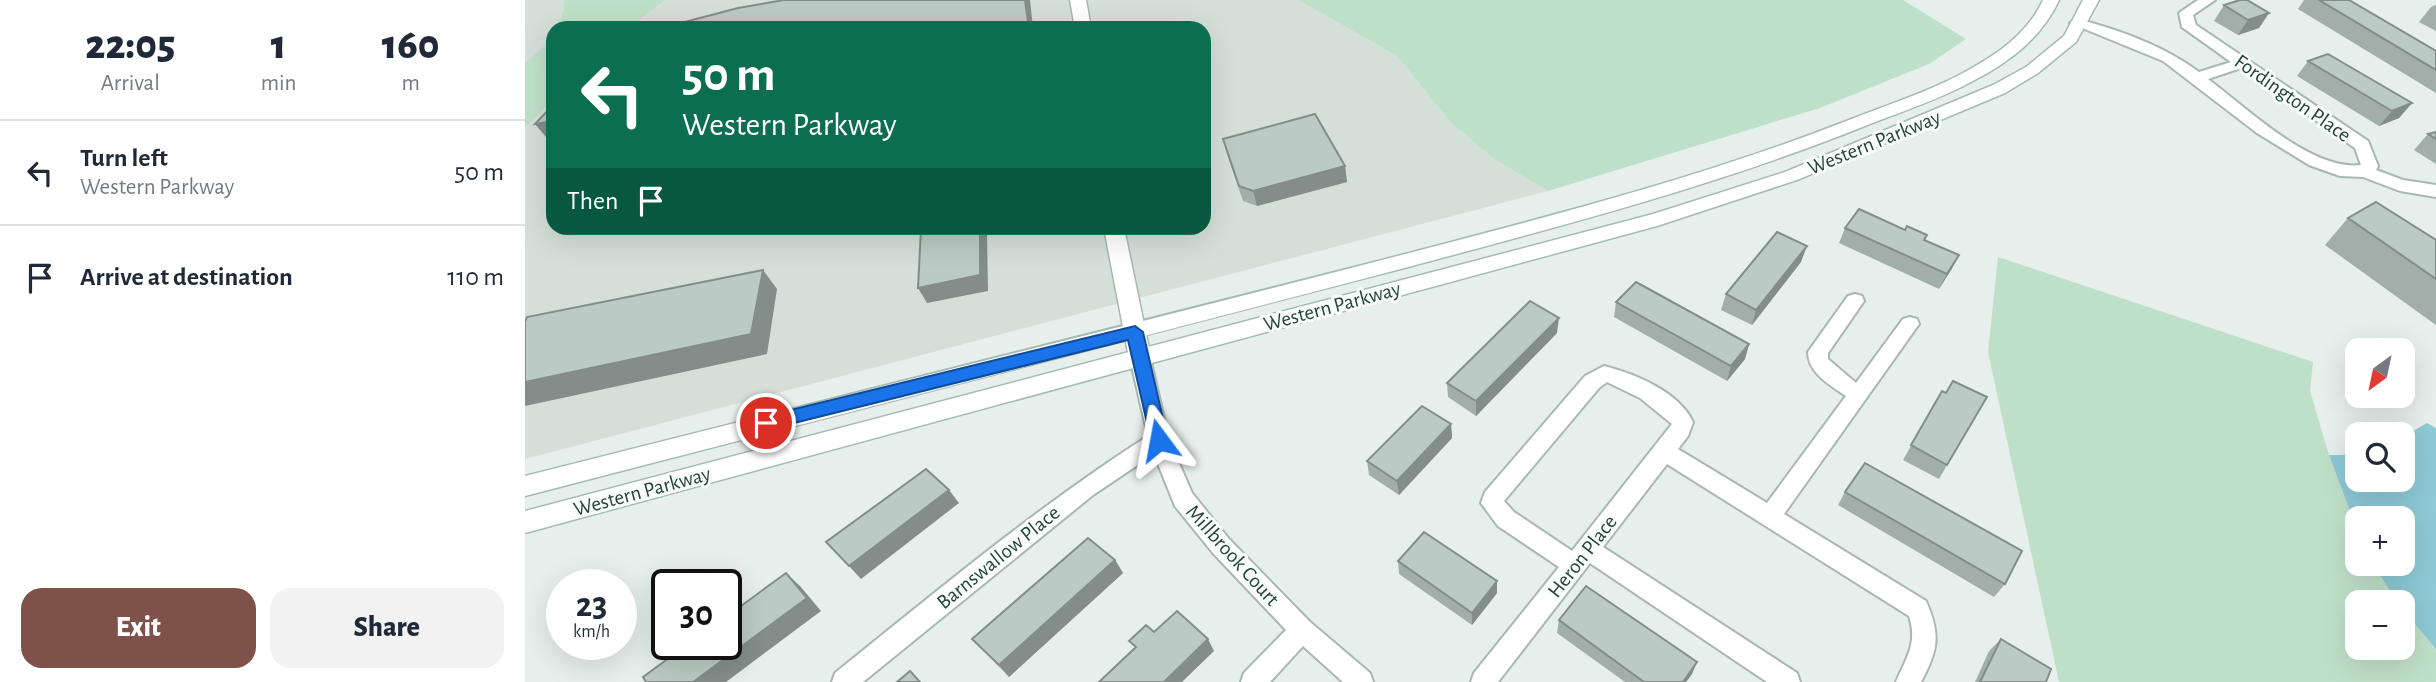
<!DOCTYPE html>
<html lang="en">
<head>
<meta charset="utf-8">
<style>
  body { margin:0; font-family:"Alegreya Sans",sans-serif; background:#f2f2f3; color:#1f2937; height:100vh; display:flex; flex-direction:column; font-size:26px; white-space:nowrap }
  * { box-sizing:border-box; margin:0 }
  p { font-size:23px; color:#747a83 }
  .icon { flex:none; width:38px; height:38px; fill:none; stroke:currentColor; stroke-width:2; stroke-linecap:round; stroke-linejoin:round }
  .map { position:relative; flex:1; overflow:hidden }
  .drawer { display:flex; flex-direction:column; background:#fff; width:525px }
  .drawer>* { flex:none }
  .guide { position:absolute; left:21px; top:21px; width:665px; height:214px; border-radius:21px; box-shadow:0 7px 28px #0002; background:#0b6e4f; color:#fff; overflow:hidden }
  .needle { width:46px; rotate:213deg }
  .tools { position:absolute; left:1820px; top:338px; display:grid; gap:14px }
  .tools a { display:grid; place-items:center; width:70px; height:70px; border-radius:14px; background:#fff; box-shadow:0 7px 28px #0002; font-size:35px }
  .speed { position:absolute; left:21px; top:569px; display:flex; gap:14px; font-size:35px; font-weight:700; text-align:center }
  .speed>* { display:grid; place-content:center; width:91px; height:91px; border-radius:50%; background:#fff; box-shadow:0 7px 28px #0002; line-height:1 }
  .speed small { font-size:18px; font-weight:400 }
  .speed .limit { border:4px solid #111; border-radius:10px; background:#fff; color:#111 }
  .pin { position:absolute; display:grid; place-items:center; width:60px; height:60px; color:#fff; margin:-30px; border:4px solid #fff; border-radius:50%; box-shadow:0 2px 7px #0007 }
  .me { position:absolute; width:77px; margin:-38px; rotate:347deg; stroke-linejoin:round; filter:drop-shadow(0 0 5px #0008) }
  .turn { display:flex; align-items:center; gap:24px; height:147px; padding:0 21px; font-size:32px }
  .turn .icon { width:91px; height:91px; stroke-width:2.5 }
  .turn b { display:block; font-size:49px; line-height:60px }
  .then { display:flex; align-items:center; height:66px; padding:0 21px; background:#0003; gap:14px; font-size:26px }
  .eta { display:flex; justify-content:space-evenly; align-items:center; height:119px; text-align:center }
  .eta b { font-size:42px; font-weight:800; line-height:49px }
  .cta { display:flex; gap:14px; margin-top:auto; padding:14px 21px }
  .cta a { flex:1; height:80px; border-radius:21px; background:#7f5249; color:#fff; font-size:28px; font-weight:800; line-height:80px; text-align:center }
  .cta a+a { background:#f2f2f3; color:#1f2937 }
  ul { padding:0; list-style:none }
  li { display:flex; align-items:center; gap:21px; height:105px; padding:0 21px; border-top:2px solid #e0e1e3 }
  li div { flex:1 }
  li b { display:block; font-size:26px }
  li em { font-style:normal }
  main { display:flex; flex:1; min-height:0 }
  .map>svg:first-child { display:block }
  .built { fill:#d4dfda }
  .green { fill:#bfe0c8 }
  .water { fill:#8ec9d4 }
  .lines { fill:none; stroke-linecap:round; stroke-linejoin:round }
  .minor-casing { stroke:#a8b8b2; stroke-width:4 }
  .tertiary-casing { stroke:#a8b8b2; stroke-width:3 }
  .secondary-casing { stroke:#a4bbb3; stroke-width:3 }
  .minor { fill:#fff; fill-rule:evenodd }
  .tertiary { fill:#fff; fill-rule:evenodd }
  .secondary { fill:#fff; fill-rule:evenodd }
  .wall { fill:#a1aea9 }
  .shaded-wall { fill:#838d89 }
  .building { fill:#bbcac4; stroke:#838d89; stroke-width:2 }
  .route { fill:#1a73e8; stroke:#114b97; stroke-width:2 }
  .labels { text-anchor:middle; stroke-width:6; stroke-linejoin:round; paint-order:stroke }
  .street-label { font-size:21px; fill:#24423a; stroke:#f7fbf9 }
</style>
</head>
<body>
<main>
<section class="drawer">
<div class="eta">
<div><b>22:05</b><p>Arrival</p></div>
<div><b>1</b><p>min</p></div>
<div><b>160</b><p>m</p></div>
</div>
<ul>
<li><svg class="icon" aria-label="left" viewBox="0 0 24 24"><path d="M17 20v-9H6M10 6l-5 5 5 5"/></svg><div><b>Turn left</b><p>Western Parkway</p></div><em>50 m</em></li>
<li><svg class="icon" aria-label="arrive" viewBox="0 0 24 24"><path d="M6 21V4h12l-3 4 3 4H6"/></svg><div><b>Arrive at destination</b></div><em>110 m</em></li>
</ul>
<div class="cta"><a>Exit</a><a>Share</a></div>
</section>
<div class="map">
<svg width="1911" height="682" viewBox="0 0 1911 682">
  <rect width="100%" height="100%" fill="#e6efeb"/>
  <g class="built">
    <path d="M 0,0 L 39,0 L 39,9 L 32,28 L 28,28 L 28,40 L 0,63 Z"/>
    <path d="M 140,0 L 773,0 L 872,56 L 926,123 L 969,159 L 1023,191 L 0,459 L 0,128 L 28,99 L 28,228 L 679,228 L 679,28 L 104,28 Z"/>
  </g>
  <g class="green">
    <path d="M 39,0 L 140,0 L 104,28 L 32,28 L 39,9 Z"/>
    <path d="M 773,0 L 1378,0 L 1441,39 L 1404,64 L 1295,108 L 1023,191 L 969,159 L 926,123 L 872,56 Z"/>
    <path d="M 28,39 L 28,99 L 0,128 L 0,63 Z"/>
    <path d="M 1473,257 L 1788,362 L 1785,391 L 1804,455 L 1832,530 L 1832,564 L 1848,564 L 1872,602 L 1832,602 L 1832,648 L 1878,648 L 1878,610 L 1911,649 L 1911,682 L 1534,682 L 1463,352 Z"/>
  </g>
  <path class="water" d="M 1902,423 L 1911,428 L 1911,649 L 1878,610 L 1878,602 L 1872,602 L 1848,564 L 1878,564 L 1878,518 L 1832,518 L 1832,530 L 1804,455 L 1819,455 L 1832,441 L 1832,480 L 1878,480 L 1878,437 Z"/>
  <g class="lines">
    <g class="minor-casing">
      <g id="minor">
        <path d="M 1673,0 L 1690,0 L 1668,15 L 1671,25 L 1843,141 L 1853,166 L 1851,170 L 1878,180 L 1911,185 L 1911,197 L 1875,191 L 1838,177 L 1815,176 L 1784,165 L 1732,133 L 1638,61 L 1545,23 L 1552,19 C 1595,30 1639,46 1674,72 L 1706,62 L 1657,27 L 1654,13 ZM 1716,68 L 1830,148 L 1836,165 C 1786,171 1722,108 1683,79 Z"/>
        <path d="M 1330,294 L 1337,296 L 1339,301 L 1303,353 L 1303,359 L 1331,383 L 1378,319 L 1385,317 L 1392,319 L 1394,324 L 1259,514 L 1401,601 C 1416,635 1413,650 1396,682 L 1371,682 C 1381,658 1393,644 1384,616 L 1142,464 L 1078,547 L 1272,673 L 1275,682 L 1242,682 L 1065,563 L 973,682 L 946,682 L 949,673 L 1034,567 L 973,526 L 956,503 L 960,492 L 1060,376 L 1079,366 C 1110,374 1153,391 1168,422 L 1163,436 L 1153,449 L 1242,503 L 1321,396 C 1305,385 1283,373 1283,352 L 1323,296 ZM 1082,382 L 1115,398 L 1147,424 L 1047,551 L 989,512 L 979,501 L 1074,388 Z"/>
        <path d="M 615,350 L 622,353 L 625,358 L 644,440 L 667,493 L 704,539 L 785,622 L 845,673 L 848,682 L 818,682 L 778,646 L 745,682 L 716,682 L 719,673 L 761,630 L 688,553 L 650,506 L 629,454 L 568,495 L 338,682 L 307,682 L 310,673 C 412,591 512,507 623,436 L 605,358 L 608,353 Z"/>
      </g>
    </g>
    <g class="tertiary-casing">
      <g id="tertiary">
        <path d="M 545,0 L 561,0 L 566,28 L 550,28 Z"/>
        <path d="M 579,228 L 599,228 L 626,358 L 623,364 L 615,366 L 607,364 L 604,358 Z"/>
      </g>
    </g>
    <g class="secondary-casing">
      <g id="secondary">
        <path d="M 1518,0 L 1534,0 C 1516,39 1483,63 1446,82 C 1413,100 1375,112 1340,126 C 1193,185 1040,225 887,266 C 592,344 296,419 0,496 L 0,476 C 295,401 590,329 884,253 C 1033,214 1181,176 1324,120 C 1361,105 1401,93 1436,74 C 1470,56 1502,35 1518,0 Z"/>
        <path d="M 1558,0 L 1574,0 L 1551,42 L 1513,73 L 1480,93 L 1272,180 L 1132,226 L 0,533 L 0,511 L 1128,214 L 1260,172 L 1468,85 L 1501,67 L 1539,36 Z"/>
      </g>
    </g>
    <use href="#minor" class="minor"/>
    <use href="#tertiary" class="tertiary"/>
    <use href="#secondary" class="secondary"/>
  </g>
  <g class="wall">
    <path d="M 1779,0 L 1824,0 L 1911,51 L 1911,93 L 1773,9 Z"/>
    <path d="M 1699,5 L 1744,13 L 1734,28 L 1713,35 L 1689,21 Z"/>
    <path d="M 1911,5 L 1911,31 L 1894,22 L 1906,7 Z"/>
    <path d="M 1783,61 L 1887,103 L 1874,118 L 1854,126 L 1772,76 Z"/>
    <path d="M 1911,132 L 1911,164 L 1889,150 L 1903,134 Z"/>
    <path d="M 698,139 L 820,166 L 822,182 L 732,206 L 718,201 L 702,154 Z"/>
    <path d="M 1823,218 L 1911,240 L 1911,325 L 1800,245 Z"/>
    <path d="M 1320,228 L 1400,240 L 1434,255 L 1426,270 L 1414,289 L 1314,243 Z"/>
    <path d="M 1276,262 L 1227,325 L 1196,310 L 1201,294 Z"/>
    <path d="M 1091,302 L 1224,344 L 1220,359 L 1202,381 L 1089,317 Z"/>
    <path d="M 1032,333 L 951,416 L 923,397 L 922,383 Z"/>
    <path d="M 1417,391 L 1421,393 L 1422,465 L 1414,479 L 1378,460 Z"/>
    <path d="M 926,424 L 927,438 L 874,495 L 844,475 L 842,461 Z"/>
    <path d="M 1320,492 L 1480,584 L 1469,597 L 1313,505 Z"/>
    <path d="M 590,560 L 598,573 L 484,677 L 447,639 Z"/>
    <path d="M 873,561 L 972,593 L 947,625 L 874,574 Z"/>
    <path d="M 1034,620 L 1167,674 L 1161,682 L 1100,682 L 1032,633 Z"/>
    <path d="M 1476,639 L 1521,682 L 1450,682 L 1464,651 Z"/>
  </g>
  <g class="shaded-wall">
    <path d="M 500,0 L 505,0 L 508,28 L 504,28 Z"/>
    <path d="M 1744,13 L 1734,28 L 1713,35 L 1723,20 Z"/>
    <path d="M 1887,103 L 1874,118 L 1854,126 L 1867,111 Z"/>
    <path d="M 28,121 L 28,144 L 27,144 L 10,124 Z"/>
    <path d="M 820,166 L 822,182 L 732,206 L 728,191 Z"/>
    <path d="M 455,228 L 460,228 L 462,233 L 463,291 L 402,303 L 393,288 Z"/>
    <path d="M 1282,246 L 1276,262 L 1227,325 L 1231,310 Z"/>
    <path d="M 1434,255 L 1426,270 L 1414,289 L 1422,274 Z"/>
    <path d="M 238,270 L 252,289 L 242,354 L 0,406 L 0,382 Z"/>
    <path d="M 1034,318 L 1032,333 L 951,416 L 951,401 Z"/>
    <path d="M 1224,344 L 1220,359 L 1202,381 L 1206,366 Z"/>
    <path d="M 926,424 L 927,438 L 874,495 L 872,481 Z"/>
    <path d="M 424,490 L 434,503 L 336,579 L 324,566 Z"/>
    <path d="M 590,560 L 598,573 L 484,677 L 474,665 Z"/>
    <path d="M 261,573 L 275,586 L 296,611 L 201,682 L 168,682 Z"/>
    <path d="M 972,581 L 972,593 L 947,625 L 947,613 Z"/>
    <path d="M 683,639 L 689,651 L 657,682 L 639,682 Z"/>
    <path d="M 1172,662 L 1167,674 L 1161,682 L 1158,682 Z"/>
  </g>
  <g class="building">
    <path d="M 259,0 L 500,0 L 504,28 L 137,28 L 213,8 Z"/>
    <path d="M 1715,0 L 1722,0 L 1744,13 L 1723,20 L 1699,5 Z"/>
    <path d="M 1794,0 L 1824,0 L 1911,51 L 1911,70 Z"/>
    <path d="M 1803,54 L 1887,103 L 1867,111 L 1783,61 Z"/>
    <path d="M 28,105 L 28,121 L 10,124 Z"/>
    <path d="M 790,114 L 820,166 L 728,191 L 714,186 L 698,139 Z"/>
    <path d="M 1911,132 L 1911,139 L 1903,134 Z"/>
    <path d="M 1851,202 L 1911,240 L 1911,279 L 1823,218 Z"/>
    <path d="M 1334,209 L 1380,230 L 1382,226 L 1402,235 L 1399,240 L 1434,255 L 1422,274 L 1320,228 Z"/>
    <path d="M 406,228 L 455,228 L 455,275 L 393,288 L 396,229 Z"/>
    <path d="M 1252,232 L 1282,246 L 1231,310 L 1201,294 Z"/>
    <path d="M 238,270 L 226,334 L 0,382 L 0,322 L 2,317 Z"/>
    <path d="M 1111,282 L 1224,344 L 1206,366 L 1091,302 Z"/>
    <path d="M 1005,301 L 1034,318 L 951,401 L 922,383 Z"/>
    <path d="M 1428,381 L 1462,397 L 1422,465 L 1386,445 L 1417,391 L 1421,393 Z"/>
    <path d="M 897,406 L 926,424 L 872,481 L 842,461 Z"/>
    <path d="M 1340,463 L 1497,551 L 1480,584 L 1320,492 Z"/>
    <path d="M 401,469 L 424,490 L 324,566 L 301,542 Z"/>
    <path d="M 899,532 L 972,581 L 947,613 L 873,561 Z"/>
    <path d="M 563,538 L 590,560 L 474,665 L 447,639 Z"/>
    <path d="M 261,573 L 282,598 L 168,682 L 121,682 L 118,677 L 163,644 L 201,644 L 201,617 Z"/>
    <path d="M 1061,586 L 1172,662 L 1158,682 L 1119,682 L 1034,620 Z"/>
    <path d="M 652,611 L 683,639 L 639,682 L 574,682 L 611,647 L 604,641 L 621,625 L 629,632 Z"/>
    <path d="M 1476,639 L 1526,669 L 1521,682 L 1455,682 Z"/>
    <path d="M 385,671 L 395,682 L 372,682 Z"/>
  </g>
  <path class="route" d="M 610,326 L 618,332 L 643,440 L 640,446 L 628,446 L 626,440 L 603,340 L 241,430 L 235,428 L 233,423 L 235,418 L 241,416 Z"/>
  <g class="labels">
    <g class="street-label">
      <text transform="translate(1768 98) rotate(35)" y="7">Fordington Place</text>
      <text transform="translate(1349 142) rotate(-22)" y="7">Western Parkway</text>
      <text transform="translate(807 306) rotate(-15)" y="7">Western Parkway</text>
      <text transform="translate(117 491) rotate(-15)" y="7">Western Parkway</text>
      <text transform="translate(708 555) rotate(48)" y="7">Millbrook Court</text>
      <text transform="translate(1057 556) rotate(-52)" y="7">Heron Place</text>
      <text transform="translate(473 557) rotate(-39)" y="7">Barnswallow Place</text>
    </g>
  </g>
</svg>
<div class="tools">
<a><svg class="needle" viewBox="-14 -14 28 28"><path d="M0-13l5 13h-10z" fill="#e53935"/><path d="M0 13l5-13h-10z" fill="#747a83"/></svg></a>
<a><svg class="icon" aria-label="search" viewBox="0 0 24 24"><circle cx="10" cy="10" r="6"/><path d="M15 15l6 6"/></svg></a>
<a>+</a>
<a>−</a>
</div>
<div class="speed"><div>23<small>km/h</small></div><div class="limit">30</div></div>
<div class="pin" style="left:241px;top:423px;background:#d93025"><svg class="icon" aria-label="arrive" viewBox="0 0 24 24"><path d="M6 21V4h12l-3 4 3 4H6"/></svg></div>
<svg class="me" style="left:634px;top:440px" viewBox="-20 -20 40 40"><path d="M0-17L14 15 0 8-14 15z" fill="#1a73e8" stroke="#fff" stroke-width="4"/></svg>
<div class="guide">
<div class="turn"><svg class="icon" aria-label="left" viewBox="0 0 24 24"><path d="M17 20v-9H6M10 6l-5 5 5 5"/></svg><div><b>50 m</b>Western Parkway</div></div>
<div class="then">Then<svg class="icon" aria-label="arrive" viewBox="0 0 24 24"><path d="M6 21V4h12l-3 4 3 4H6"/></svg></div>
</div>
</div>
</main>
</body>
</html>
